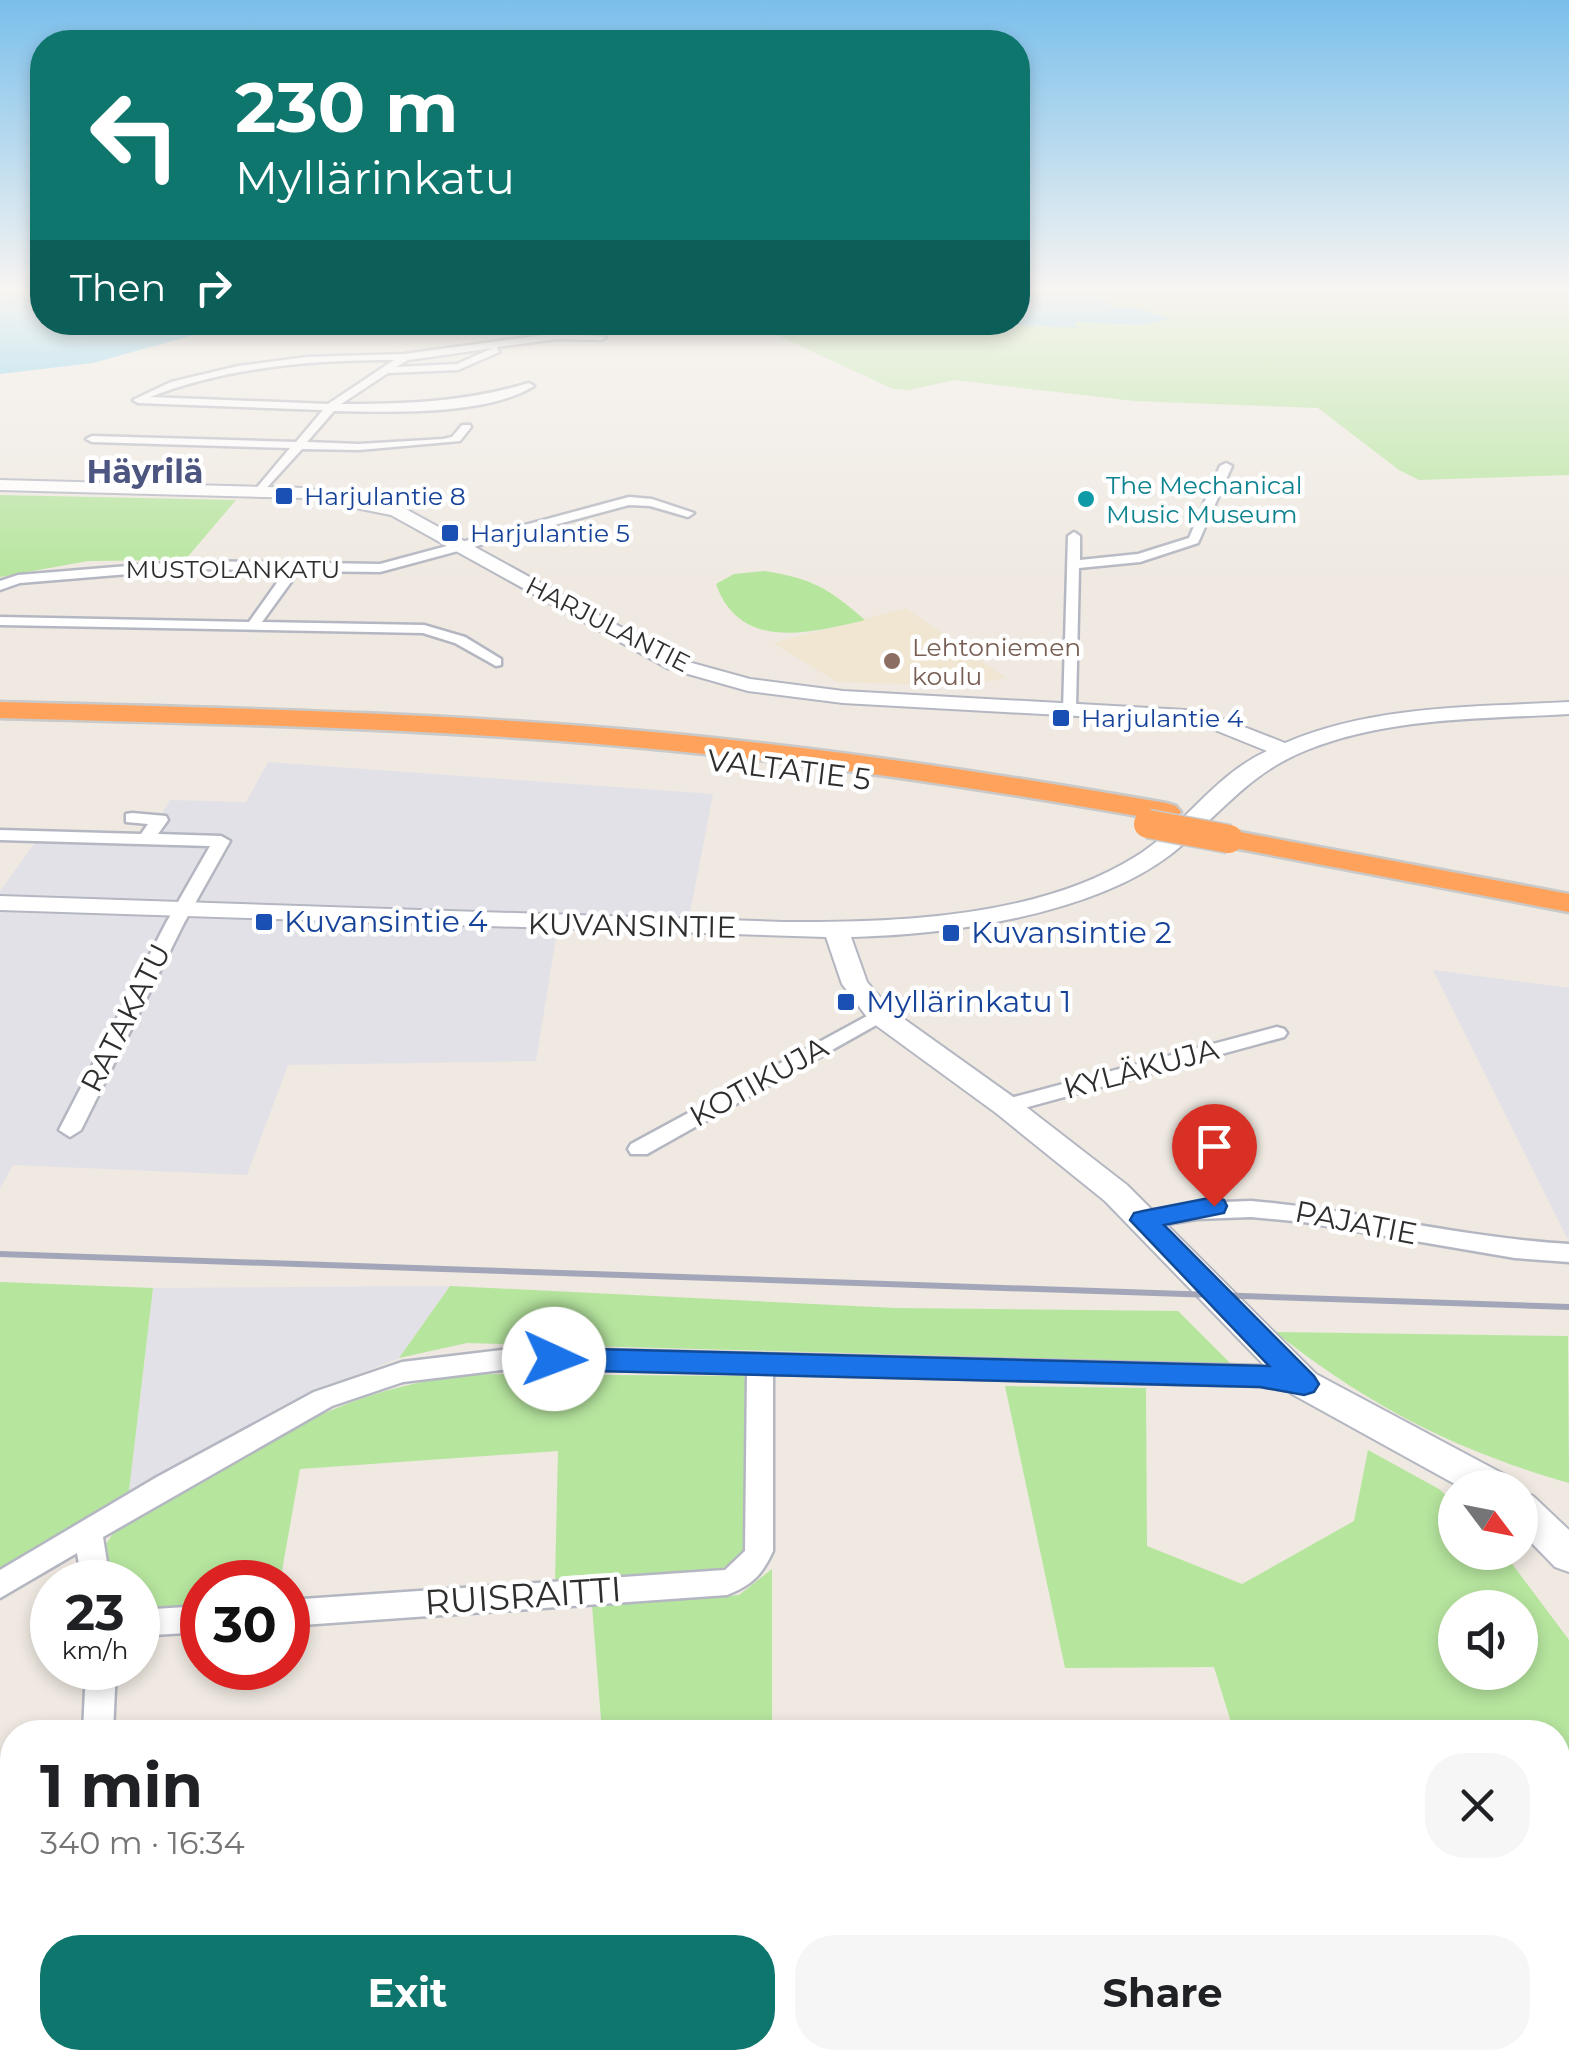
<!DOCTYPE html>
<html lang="en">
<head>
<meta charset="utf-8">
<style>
  body { margin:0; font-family:Montserrat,sans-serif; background:#f6f6f6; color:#202124; height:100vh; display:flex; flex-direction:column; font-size:38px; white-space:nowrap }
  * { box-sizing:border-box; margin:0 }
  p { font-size:32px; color:#757577 }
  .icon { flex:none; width:55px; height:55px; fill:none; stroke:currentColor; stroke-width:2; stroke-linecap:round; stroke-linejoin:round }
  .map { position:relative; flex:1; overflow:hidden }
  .sheet { position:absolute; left:0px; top:1720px; width:1570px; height:350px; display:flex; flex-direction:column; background:#fff; border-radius:40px 40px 0 0; box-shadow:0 5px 15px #0003 }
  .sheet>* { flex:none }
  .hud { position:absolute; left:30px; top:30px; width:1000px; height:305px; border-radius:40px; box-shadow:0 5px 15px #0003; background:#0f766e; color:#fff; overflow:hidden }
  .needle { width:65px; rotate:122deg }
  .tools { position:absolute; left:1438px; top:1470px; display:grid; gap:20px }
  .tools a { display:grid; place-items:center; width:100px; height:100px; border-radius:50%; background:#fff; box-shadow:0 5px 15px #0003; font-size:50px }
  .speed { position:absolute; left:30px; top:1560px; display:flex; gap:20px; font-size:50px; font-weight:700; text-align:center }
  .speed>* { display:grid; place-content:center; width:130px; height:130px; border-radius:50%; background:#fff; box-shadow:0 5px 15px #0003; line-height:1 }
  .speed small { font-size:25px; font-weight:400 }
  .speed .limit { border:15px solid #d22; background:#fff; color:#111 }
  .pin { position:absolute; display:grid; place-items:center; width:85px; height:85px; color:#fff; margin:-102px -42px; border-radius:50% 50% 50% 0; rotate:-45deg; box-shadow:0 0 10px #0007 }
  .pin .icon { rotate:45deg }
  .me { position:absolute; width:110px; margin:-55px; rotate:92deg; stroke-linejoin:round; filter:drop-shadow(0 0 8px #0008) }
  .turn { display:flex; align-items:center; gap:35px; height:210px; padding:0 40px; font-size:45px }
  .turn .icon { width:130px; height:130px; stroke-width:2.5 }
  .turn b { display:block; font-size:70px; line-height:85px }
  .then { display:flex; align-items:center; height:95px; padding:0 40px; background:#0003; gap:20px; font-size:38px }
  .round { display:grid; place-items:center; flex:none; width:105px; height:105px; border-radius:40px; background:#f6f6f6 }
  .summary { display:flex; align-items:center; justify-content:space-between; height:170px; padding:0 40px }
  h1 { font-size:60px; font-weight:700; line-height:75px }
  .button { display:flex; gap:20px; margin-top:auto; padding:20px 40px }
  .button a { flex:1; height:115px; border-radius:40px; background:#0f766e; color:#fff; font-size:40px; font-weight:700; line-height:115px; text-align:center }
  .button a+a { background:#f6f6f6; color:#202124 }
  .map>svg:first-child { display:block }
  .industrial { fill:#e3e1e8 }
  .education { fill:#f0e6d1 }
  .green { fill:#b6e59e; fill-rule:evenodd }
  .water { fill:#75cff0 }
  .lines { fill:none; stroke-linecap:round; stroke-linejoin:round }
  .street-casing { stroke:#b4b7c1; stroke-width:5 }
  .secondary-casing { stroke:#b4b7c1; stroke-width:4 }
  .highway-casing { stroke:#c9c9c9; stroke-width:5 }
  .street { fill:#fff; fill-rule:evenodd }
  .secondary { fill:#fff; fill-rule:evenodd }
  .highway { fill:#ffa35c; fill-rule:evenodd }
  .rail { stroke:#a3a6b8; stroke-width:6 }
  .highway-bridge-casing { stroke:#c9c9c9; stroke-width:31; stroke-linecap:butt }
  .highway-bridge { stroke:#ffa35c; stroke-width:28 }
  .route { fill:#1a73e8; stroke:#114b97; stroke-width:2.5 }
  .transit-dot { fill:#1a4fb4; stroke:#fff; stroke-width:4 }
  .culture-dot { fill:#0f9aa8; stroke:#fff; stroke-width:4 }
  .education-dot { fill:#8d6e63; stroke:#fff; stroke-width:4 }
  .labels { text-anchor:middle; stroke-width:9; stroke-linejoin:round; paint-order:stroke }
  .far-culture-label { font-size:25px; fill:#0d838f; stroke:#fff; text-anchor:start }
  .far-transit-label { font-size:25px; fill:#164399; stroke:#fff; text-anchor:start }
  .far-street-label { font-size:25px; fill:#2e2e2e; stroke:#fff }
  .far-education-label { font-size:25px; fill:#785e54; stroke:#fff; text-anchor:start }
  .street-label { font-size:30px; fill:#2e2e2e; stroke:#fff }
  .transit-label { font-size:30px; fill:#164399; stroke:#fff; text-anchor:start }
  .far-district-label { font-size:32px; font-weight:bold; fill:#4d5680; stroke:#fff }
  .near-street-label { font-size:35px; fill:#2e2e2e; stroke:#fff }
</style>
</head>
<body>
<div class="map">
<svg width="1569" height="2070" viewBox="0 0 1569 2070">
  <rect width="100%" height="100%" fill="#efe9e1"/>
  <g class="industrial">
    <path d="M 268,762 L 713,794 L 689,918 L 560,913 L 536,1061 L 288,1065 L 247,1175 L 13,1165 L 0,1189 L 0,891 L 45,829 L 147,838 L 170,800 L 246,802 Z"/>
    <path d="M 1433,970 L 1569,988 L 1569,1238 L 1567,1238 Z"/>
    <path d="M 450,1286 L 399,1358 L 317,1391 L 129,1491 L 153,1288 Z"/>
  </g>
  <path class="education" d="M 906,608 L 1006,678 L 964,686 L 837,682 L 773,643 Z"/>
  <g class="green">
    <path d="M 1018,290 L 1569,290 L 1569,475 L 1419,480 L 1399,470 L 1318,408 L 1134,401 L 955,380 L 909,390 L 893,389 L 764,329 L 763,323 L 1018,322 Z"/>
    <path d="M 0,495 L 236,500 L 185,560 L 88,561 L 0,577 Z"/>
    <path d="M 765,571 C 813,579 828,588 865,620 C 810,633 740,652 716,584 L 734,574 Z"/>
    <path d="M 0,1282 L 153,1288 L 129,1491 L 0,1569 Z"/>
    <path d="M 450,1286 L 895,1308 L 1178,1311 L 1230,1363 L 467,1343 L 399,1358 Z"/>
    <path d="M 1275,1332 L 1568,1336 L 1569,1483 C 1454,1450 1369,1406 1275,1332 Z"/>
    <path d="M 466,1374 L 743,1376 L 751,1384 L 746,1550 L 735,1562 L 716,1571 L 555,1582 L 558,1451 L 300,1469 L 280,1582 L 202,1582 L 202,1608 L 160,1612 L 138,1608 L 138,1582 L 112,1582 L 101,1552 L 115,1530 C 188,1488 260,1439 339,1407 C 380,1390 422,1381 466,1374 Z"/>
    <path d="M 1005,1386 L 1146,1388 L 1147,1546 L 1242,1584 L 1354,1521 L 1368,1450 L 1439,1489 L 1455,1503 L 1455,1552 L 1504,1553 L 1569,1640 L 1569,1770 L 1558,1772 L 1558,1732 L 1234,1732 L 1214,1667 L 1065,1668 ZM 1455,1608 L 1520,1608 L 1520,1672 L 1455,1672 Z"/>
    <path d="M 772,1569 L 772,1732 L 602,1732 L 592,1605 L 739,1595 Z"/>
    <path d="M 103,2058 L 725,2058 L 724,2070 L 103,2070 Z"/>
  </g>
  <g class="water">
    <path d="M 0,290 L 42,290 L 42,322 L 237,323 L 93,363 L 0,374 Z"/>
    <path d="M 1018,290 L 1083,290 L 1117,308 L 1135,307 L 1171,319 L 1139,325 L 1077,322 L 1074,326 L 1081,328 L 981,323 L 1018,322 Z"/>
  </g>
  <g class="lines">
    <g class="street-casing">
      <g id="street">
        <path d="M 558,333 L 606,337 L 601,340 L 558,339 L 497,347 L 499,352 L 458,370 L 388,373 L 341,404 C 408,404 465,402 529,383 L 534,386 C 485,416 391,412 334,411 L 307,442 L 359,444 L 443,439 L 452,437 L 462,425 L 470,425 L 471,427 L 460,441 L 359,450 L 302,449 L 260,495 L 254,491 L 290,448 L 92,442 L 86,439 L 92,436 L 296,442 L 323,410 L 138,403 L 133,400 L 171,382 L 238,366 L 307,357 L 404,354 ZM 493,348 L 457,364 L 396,367 L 408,360 ZM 394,360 L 328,404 L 150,397 C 228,367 311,360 394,360 Z"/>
        <path d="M 1226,463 L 1232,466 L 1198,543 L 1140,562 L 1079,568 L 1076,708 L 1073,711 L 1063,711 L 1068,536 L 1074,532 L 1080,536 L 1080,560 L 1138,554 L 1189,538 L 1220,466 Z"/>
        <path d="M 629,497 L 652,499 L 694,513 L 688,517 L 650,506 L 629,505 L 380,572 L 299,571 L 262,622 L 424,625 L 465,637 L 501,659 L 501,665 L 496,666 L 455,643 L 423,633 L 0,625 L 0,617 L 249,622 L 286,570 L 189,569 L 20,583 L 0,590 L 0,581 L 18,575 L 189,561 L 380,564 Z"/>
        <path d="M 132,813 L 166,816 L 168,820 L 158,834 L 221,836 L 230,841 L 184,923 L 81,1130 L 70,1137 L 59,1130 L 166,923 L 210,846 L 0,840 L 0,830 L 141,834 L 148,824 L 126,822 L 126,814 Z"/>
        <path d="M 880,1009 L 890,1015 L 887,1019 L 647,1154 L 631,1154 L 628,1149 L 631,1144 Z"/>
        <path d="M 1277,1027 L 1284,1029 L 1287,1033 L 1284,1037 L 1006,1113 L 995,1106 L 999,1101 Z"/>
        <path d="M 1251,1201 C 1358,1210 1462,1238 1569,1244 L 1569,1262 L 1515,1258 L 1304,1222 L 1251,1217 L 1197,1219 L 1143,1228 L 1135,1226 L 1132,1220 L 1135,1214 L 1143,1212 L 1197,1203 Z"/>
        <path d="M 519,1348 L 1260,1366 L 1311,1376 L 1315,1383 L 1311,1390 L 1302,1393 L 1260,1386 L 773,1374 L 773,1551 C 762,1575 752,1585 727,1595 L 288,1626 L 288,1600 L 725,1570 L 745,1551 L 747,1373 L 519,1368 L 403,1382 L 332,1406 L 103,1537 L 110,1582 L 82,1582 L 77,1553 L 0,1598 L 0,1570 L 157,1477 L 314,1392 L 402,1362 Z"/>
        <path d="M 202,1606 L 202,1632 L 138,1636 L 138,1610 Z"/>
        <path d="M 86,1668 L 116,1668 L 113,1732 L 83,1732 Z"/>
        <path d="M 1569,1797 L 1569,1829 L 1558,1831 L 1558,1799 Z"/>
        <path d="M 61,2058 L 96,2058 L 96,2070 L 60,2070 Z"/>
        <path d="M 729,2058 L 764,2058 L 765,2070 L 729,2070 Z"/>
        <path d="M 1265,2058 L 1300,2058 L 1304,2070 L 1268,2070 Z"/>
      </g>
    </g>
    <g class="secondary-casing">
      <g id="secondary">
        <path d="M 0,480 L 305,488 L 402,507 L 681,660 L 750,679 L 843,691 L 1185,710 L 1229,721 L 1285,743 C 1373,705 1475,707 1569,702 L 1569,714 C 1482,719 1389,717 1307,750 C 1246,774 1220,816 1170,855 C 1091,915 948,935 851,937 L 867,982 L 890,1009 L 1016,1099 L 1127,1185 L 1316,1374 L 1509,1477 L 1514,1488 L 1462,1488 L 1292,1394 L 1105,1201 L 996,1113 L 870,1021 L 842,984 L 826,937 L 0,910 L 0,896 L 783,922 C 895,923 1037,918 1135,857 C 1184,827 1214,775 1267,751 L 1215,730 L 1185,722 L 843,703 L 748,691 L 667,668 L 391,515 L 305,498 L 0,490 Z"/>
        <path d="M 1520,1491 L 1533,1496 L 1569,1530 L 1569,1572 L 1555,1567 L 1520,1531 Z"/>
      </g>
    </g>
    <g class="highway-casing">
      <g id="highway">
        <path d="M 0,702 C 222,708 444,712 664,733 C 833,749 1000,774 1166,803 L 1176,806 L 1181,812 L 1176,818 L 1166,821 C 1000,791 833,766 665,750 C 444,728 222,724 0,718 Z"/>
        <path d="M 1229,830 L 1569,894 L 1569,912 L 1218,845 L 1214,839 L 1218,833 Z"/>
      </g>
    </g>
    <use href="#street" class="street"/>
    <use href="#secondary" class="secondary"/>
    <use href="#highway" class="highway"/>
    <path class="rail" d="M 0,1254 L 1569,1307"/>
    <g class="highway-bridge-casing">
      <path id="highway-bridge" d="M 1148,824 L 1229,839"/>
    </g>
    <use href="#highway-bridge" class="highway-bridge"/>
  </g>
  <linearGradient id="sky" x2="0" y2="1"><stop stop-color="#7abfeb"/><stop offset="0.5" stop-color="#f8f5f2"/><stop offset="1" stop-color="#f8f5f2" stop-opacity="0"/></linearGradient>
  <rect width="1569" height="580" fill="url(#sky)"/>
  <path class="route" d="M 1214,1197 L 1224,1200 L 1227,1206 L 1224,1213 L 1164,1225 L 1314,1376 L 1319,1384 L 1314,1392 L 1304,1395 L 1260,1387 L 554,1370 L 544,1367 L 540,1359 L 544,1351 L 554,1348 L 1269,1366 L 1130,1220 L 1134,1213 L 1143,1211 Z"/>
  <g class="transit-dot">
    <rect x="274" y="486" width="20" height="20" rx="5"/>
    <rect x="440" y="523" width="20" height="20" rx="5"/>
    <rect x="1051" y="708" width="20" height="20" rx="5"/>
    <rect x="254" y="912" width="20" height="20" rx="5"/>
    <rect x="941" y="923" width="20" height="20" rx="5"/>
    <rect x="836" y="992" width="20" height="20" rx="5"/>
  </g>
  <circle class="culture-dot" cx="1086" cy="499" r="10"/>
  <circle class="education-dot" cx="892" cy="661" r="10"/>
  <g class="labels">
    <g class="far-culture-label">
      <text x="1106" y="494">The Mechanical<tspan x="1106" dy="29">Music Museum</tspan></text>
    </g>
    <g class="far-transit-label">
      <text x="304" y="505">Harjulantie 8</text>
      <text x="470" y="542">Harjulantie 5</text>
      <text x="1081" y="727">Harjulantie 4</text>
    </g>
    <g class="far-street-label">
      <text x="233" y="578">MUSTOLANKATU</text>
      <text transform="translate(608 624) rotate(27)" y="9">HARJULANTIE</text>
    </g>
    <g class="far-education-label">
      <text x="912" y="656">Lehtoniemen<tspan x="912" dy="29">koulu</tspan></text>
    </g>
    <g class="street-label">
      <text transform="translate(789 770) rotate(7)" y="10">VALTATIE 5</text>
      <text transform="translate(632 926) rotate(1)" y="10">KUVANSINTIE</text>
      <text transform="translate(126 1018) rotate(-63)" y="10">RATAKATU</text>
      <text transform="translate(1141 1069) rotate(-15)" y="10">KYLÄKUJA</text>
      <text transform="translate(759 1082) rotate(-29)" y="10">KOTIKUJA</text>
      <text transform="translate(1356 1223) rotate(11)" y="10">PAJATIE</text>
    </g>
    <g class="transit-label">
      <text x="284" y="932">Kuvansintie 4</text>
      <text x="971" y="943">Kuvansintie 2</text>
      <text x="866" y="1012">Myllärinkatu 1</text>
    </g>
    <g class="far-district-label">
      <text x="145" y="483">Häyrilä</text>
    </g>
    <g class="near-street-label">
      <text transform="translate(523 1596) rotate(-4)" y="12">RUISRAITTI</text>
    </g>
  </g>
</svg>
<div class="tools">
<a><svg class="needle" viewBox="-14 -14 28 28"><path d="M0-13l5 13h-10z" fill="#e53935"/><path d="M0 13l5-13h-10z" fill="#757577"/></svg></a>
<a><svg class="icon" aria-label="sound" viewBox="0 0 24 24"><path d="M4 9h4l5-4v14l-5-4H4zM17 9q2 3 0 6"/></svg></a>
</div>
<div class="speed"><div>23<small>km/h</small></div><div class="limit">30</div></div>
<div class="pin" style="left:1214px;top:1206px;background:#d93025"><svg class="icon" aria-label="arrive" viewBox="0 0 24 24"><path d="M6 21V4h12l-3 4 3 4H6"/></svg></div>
<svg class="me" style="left:554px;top:1359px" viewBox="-20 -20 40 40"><circle r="19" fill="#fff"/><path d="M0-13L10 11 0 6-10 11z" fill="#1a73e8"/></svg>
<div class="hud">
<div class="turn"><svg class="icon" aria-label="left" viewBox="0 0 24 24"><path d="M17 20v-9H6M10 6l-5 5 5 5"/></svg><div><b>230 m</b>Myllärinkatu</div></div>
<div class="then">Then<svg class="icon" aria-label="right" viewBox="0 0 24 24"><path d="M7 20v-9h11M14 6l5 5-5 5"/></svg></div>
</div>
<section class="sheet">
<div class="summary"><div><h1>1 min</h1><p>340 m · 16:34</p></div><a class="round"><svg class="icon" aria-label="close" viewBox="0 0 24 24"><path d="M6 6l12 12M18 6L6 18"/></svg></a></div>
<div class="button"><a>Exit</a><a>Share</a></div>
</section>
</div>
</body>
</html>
